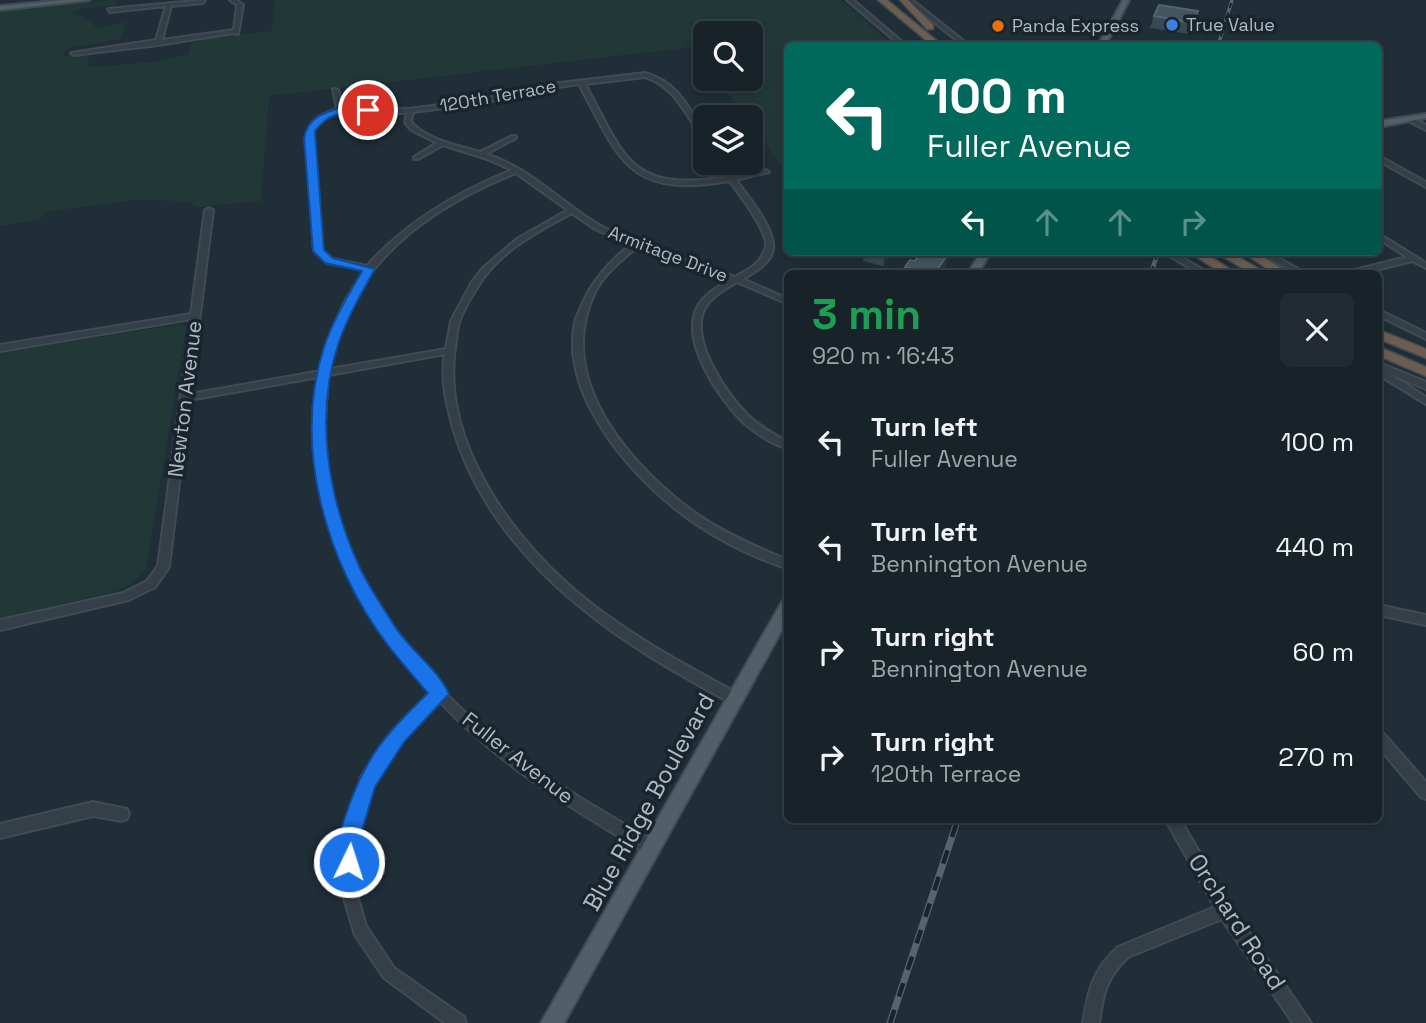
<!DOCTYPE html>
<html lang="en">
<head>
<meta charset="utf-8">
<style>
  body { margin:0; font-family:"Space Grotesk",sans-serif; background:#212a31; color:#f1f3f6; height:100vh; display:flex; flex-direction:column; font-size:26px; white-space:nowrap }
  * { box-sizing:border-box; margin:0 }
  p { font-size:23px; color:#9fa4a8 }
  .icon { flex:none; width:38px; height:38px; fill:none; stroke:currentColor; stroke-width:2; stroke-linecap:round; stroke-linejoin:round }
  .map { position:relative; flex:1; overflow:hidden }
  .side { position:absolute; left:784px; top:270px; width:598px; height:553px; display:flex; flex-direction:column; background:#182229; border-radius:10px; box-shadow:0 4px 10px #0003,0 0 0 2px #363f46 }
  .side>* { flex:none }
  .hud { position:absolute; left:784px; top:42px; width:598px; height:214px; border-radius:10px; box-shadow:0 4px 10px #0003,0 0 0 2px #363f46; background:#00695c; color:#fff; overflow:hidden }
  .buttons { position:absolute; left:693px; top:21px; display:grid; gap:14px }
  .buttons a { display:grid; place-items:center; width:70px; height:70px; border-radius:10px; background:#182229; box-shadow:0 4px 10px #0003,0 0 0 2px #363f46; font-size:35px }
  .pin { position:absolute; display:grid; place-items:center; width:60px; height:60px; color:#fff; margin:-30px; border:4px solid #fff; border-radius:50%; box-shadow:0 2px 7px #0007 }
  .me { position:absolute; width:77px; margin:-38px; rotate:4deg; stroke-linejoin:round; filter:drop-shadow(0 0 5px #0008) }
  .turn { display:flex; align-items:center; gap:24px; height:147px; padding:0 28px; font-size:32px }
  .turn .icon { width:91px; height:91px; stroke-width:2.5 }
  .turn b { display:block; font-size:49px; line-height:60px }
  .lanes { display:flex; align-items:center; height:66px; padding:0 28px; background:#0003; justify-content:center; gap:35px; direction:ltr }
  .lanes .off { opacity:.35 }
  .round { display:grid; place-items:center; flex:none; width:74px; height:74px; border-radius:10px; background:#212a31 }
  .headline { display:flex; align-items:center; justify-content:space-between; height:119px; padding:0 28px }
  h1 { font-size:42px; font-weight:600; line-height:52px; color:#1e9e55 }
  ul { padding:0; list-style:none }
  li { display:flex; align-items:center; gap:21px; height:105px; padding:0 28px }
  li div { flex:1 }
  li b { display:block; font-size:26px }
  li em { font-style:normal }
  .map>svg:first-child { display:block }
  .green { fill:#223837 }
  .lines { fill:none; stroke-linecap:round; stroke-linejoin:round }
  .minor-casing { stroke:#404b54; stroke-width:4 }
  .major-casing { stroke:#404b54; stroke-width:4 }
  .highway-casing { stroke:#3e4a52; stroke-width:3 }
  .minor { fill:#343f47; fill-rule:evenodd }
  .major { fill:#525f68; fill-rule:evenodd }
  .highway { fill:#6d5d51; fill-rule:evenodd }
  .rail-far2-casing { stroke:#56646e; stroke-width:3.5 }
  .rail-far1-casing { stroke:#56646e; stroke-width:4.5 }
  .rail-casing { stroke:#56646e; stroke-width:7 }
  .rail-far2 { stroke:#19242c; stroke-width:2; stroke-dasharray:5; stroke-linecap:butt }
  .rail-far1 { stroke:#19242c; stroke-width:2.5; stroke-dasharray:7; stroke-linecap:butt }
  .rail { stroke:#19242c; stroke-width:4.5; stroke-dasharray:14; stroke-linecap:butt }
  .wall { fill:#384953 }
  .shaded-wall { fill:#293943 }
  .building { fill:#455560; stroke:#55656f; stroke-width:2 }
  .route { fill:#1a73e8; stroke:#114b97; stroke-width:2 }
  .shop-dot { fill:#3f7fe0; stroke:#19242c; stroke-width:2.5 }
  .food-dot { fill:#e8710a; stroke:#19242c; stroke-width:2.5 }
  .labels { text-anchor:middle; stroke-width:7; stroke-linejoin:round; paint-order:stroke }
  .far-poi-label { font-size:18px; fill:#aebac4; stroke:#19242c; text-anchor:start }
  .far-street-label { font-size:18px; fill:#aebac4; stroke:#19242c }
  .street-label { font-size:21px; fill:#aebac4; stroke:#19242c }
  .near-street-label { font-size:24px; fill:#aebac4; stroke:#19242c }
</style>
</head>
<body>
<div class="map">
<svg width="1426" height="1023" viewBox="0 0 1426 1023">
  <rect width="100%" height="100%" fill="#202e37"/>
  <g class="green">
    <path d="M 117,0 L 114,5 L 78,9 L 70,13 L 83,17 L 98,28 L 126,22 L 120,39 L 67,49 L 63,56 L 87,54 L 90,67 L 153,62 L 189,54 L 191,43 L 214,37 L 272,31 L 274,0 L 841,0 L 893,45 L 788,46 L 787,173 L 751,124 L 751,117 L 746,117 L 717,79 L 751,79 L 751,33 L 705,33 L 705,64 L 693,47 L 269,96 L 261,201 L 196,207 L 189,201 L 134,200 L 45,212 L 40,220 L 0,226 L 0,10 Z"/>
    <path d="M 182,324 L 186,327 L 146,568 L 133,583 L 114,592 L 0,618 L 0,353 Z"/>
  </g>
  <g class="lines">
    <g class="minor-casing">
      <g id="minor">
        <path d="M 205,0 L 203,3 L 171,6 L 162,40 L 234,30 L 237,5 L 230,0 L 236,0 L 243,5 L 238,34 L 233,33 L 158,45 L 74,55 L 71,53 L 156,40 L 166,6 L 110,12 L 108,9 Z"/>
        <path d="M 847,0 L 853,0 L 907,46 L 901,46 Z"/>
        <path d="M 906,0 L 912,0 L 970,46 L 964,46 Z"/>
        <path d="M 645,73 C 678,82 688,107 705,134 L 705,141 L 703,140 C 687,116 675,86 645,77 L 585,84 C 626,160 630,192 727,177 L 718,163 L 724,163 L 733,176 L 766,170 L 769,172 L 736,180 C 747,195 780,234 772,253 C 767,266 753,273 743,279 L 788,299 L 788,304 L 737,282 C 725,289 710,297 704,310 C 690,342 728,397 751,418 C 762,428 775,435 788,442 L 788,449 C 772,444 758,435 745,424 C 721,402 680,342 697,308 C 703,295 717,287 729,280 L 636,248 C 622,260 605,273 596,290 C 551,379 632,469 701,517 C 728,535 758,548 788,560 L 788,569 C 756,558 724,543 696,524 C 638,485 559,399 575,322 C 576,317 579,312 581,307 C 592,281 608,263 630,245 L 595,229 L 572,213 C 539,231 501,250 480,283 C 473,294 464,308 460,320 C 457,327 457,334 456,341 C 439,434 504,527 570,586 C 620,630 681,663 739,694 L 741,698 L 739,702 L 735,704 C 714,695 694,682 674,671 C 578,615 485,538 453,428 C 447,405 440,378 445,354 L 329,375 L 328,378 C 326,405 323,431 326,458 C 339,579 421,684 516,755 C 561,788 609,815 656,843 L 658,848 L 656,853 L 651,855 L 646,853 C 573,809 499,765 440,702 L 402,739 L 372,785 L 356,837 L 355,888 L 366,926 L 394,968 L 464,1017 L 466,1023 L 445,1023 L 384,978 L 355,935 L 341,888 L 342,837 L 361,777 L 392,731 L 432,694 C 349,599 302,506 319,377 L 189,400 L 169,567 L 155,587 L 129,600 L 0,630 L 0,620 L 123,593 L 147,581 L 158,566 L 191,319 L 0,351 L 0,345 L 191,314 L 205,210 L 209,208 L 213,210 L 190,394 L 321,371 L 328,340 L 344,303 L 364,270 L 327,263 L 314,251 L 306,139 C 308,121 321,114 337,109 L 333,89 L 338,90 L 343,108 L 410,109 L 483,99 L 551,84 ZM 579,84 C 621,163 629,198 730,181 C 739,194 767,230 766,245 C 766,247 763,254 762,256 C 757,266 745,271 735,277 C 690,261 642,249 599,225 C 560,202 530,168 486,154 L 516,138 L 516,136 L 512,136 L 480,152 C 457,145 427,140 411,122 L 413,112 L 483,103 L 551,88 ZM 341,112 L 407,113 L 405,122 L 411,130 L 437,143 L 414,157 L 414,159 L 418,159 L 443,145 L 487,159 L 512,170 C 457,192 406,222 367,266 L 333,259 L 322,250 L 312,139 C 314,122 326,117 341,112 ZM 516,173 L 568,210 L 517,239 L 483,268 L 472,282 L 451,321 L 446,349 L 330,369 C 335,347 341,324 352,303 C 385,239 451,199 516,173 Z"/>
        <path d="M 1407,118 L 1411,118 L 1426,125 L 1426,130 L 1407,120 Z"/>
        <path d="M 1379,156 L 1426,182 L 1426,187 L 1379,161 Z"/>
        <path d="M 1379,234 L 1426,263 L 1426,268 L 1412,261 L 1364,273 L 1350,273 L 1351,271 L 1407,257 L 1379,239 Z"/>
        <path d="M 1163,252 L 1173,252 L 1208,273 L 1198,273 Z"/>
        <path d="M 1258,252 L 1268,252 L 1305,273 L 1295,273 Z"/>
        <path d="M 1379,310 L 1426,333 L 1426,339 L 1379,316 Z"/>
        <path d="M 1382,364 L 1426,382 L 1426,389 L 1390,374 L 1426,397 L 1426,404 L 1379,375 L 1379,365 Z"/>
        <path d="M 1379,605 L 1426,615 L 1426,625 L 1379,615 Z"/>
        <path d="M 1379,732 L 1384,734 L 1426,782 L 1426,799 L 1421,797 L 1379,748 Z"/>
        <path d="M 93,802 L 127,809 L 129,814 L 127,819 L 122,821 L 93,816 L 0,838 L 0,824 Z"/>
        <path d="M 1165,819 L 1180,819 L 1230,905 L 1311,1023 L 1293,1023 L 1222,919 L 1128,957 C 1106,978 1103,994 1099,1023 L 1083,1023 C 1088,991 1093,969 1118,947 L 1215,907 Z"/>
      </g>
    </g>
    <g class="major-casing">
      <g id="major">
        <path d="M 65,0 L 90,0 L 0,10 L 0,6 Z"/>
        <path d="M 1123,0 L 1129,0 L 1105,46 L 1098,46 Z"/>
        <path d="M 1426,114 L 1426,118 L 1379,127 L 1379,121 Z"/>
        <path d="M 981,252 L 991,252 L 978,273 L 968,273 Z"/>
        <path d="M 788,598 L 788,619 L 564,1023 L 541,1023 L 783,600 Z"/>
      </g>
    </g>
    <g class="highway-casing">
      <g id="highway">
        <path d="M 878,0 L 887,0 L 943,46 L 933,46 Z"/>
        <path d="M 900,0 L 908,0 L 933,25 L 933,29 L 927,29 Z"/>
        <path d="M 1189,252 L 1203,252 L 1236,273 L 1222,273 Z"/>
        <path d="M 1215,252 L 1230,252 L 1266,273 L 1251,273 Z"/>
        <path d="M 1242,252 L 1256,252 L 1288,273 L 1274,273 Z"/>
        <path d="M 1379,330 L 1426,349 L 1426,358 L 1379,339 Z"/>
        <path d="M 1379,347 L 1426,367 L 1426,376 L 1379,356 Z"/>
      </g>
    </g>
    <use href="#minor" class="minor"/>
    <use href="#major" class="major"/>
    <use href="#highway" class="highway"/>
    <g class="rail-far2-casing">
      <path id="rail-far2" d="M 1218,46 L 1232,0"/>
    </g>
    <g class="rail-far1-casing">
      <path id="rail-far1" d="M 1151,273 L 1158,252"/>
    </g>
    <g class="rail-casing">
      <path id="rail" d="M 890,1023 L 958,819"/>
    </g>
    <use href="#rail-far2" class="rail-far2"/>
    <use href="#rail-far1" class="rail-far1"/>
    <use href="#rail" class="rail"/>
  </g>
  <g class="wall">
    <path d="M 1198,11 L 1189,34 L 1150,28 L 1154,16 Z"/>
    <path d="M 864,252 L 892,252 L 883,266 L 863,261 Z"/>
    <path d="M 901,252 L 953,252 L 941,273 L 904,273 L 905,267 L 915,261 L 918,257 Z"/>
  </g>
  <g class="shaded-wall">
    <path d="M 886,252 L 892,252 L 883,266 L 885,253 Z"/>
    <path d="M 949,252 L 953,252 L 941,273 L 935,273 Z"/>
  </g>
  <g class="building">
    <path d="M 1159,5 L 1198,11 L 1193,23 L 1154,16 Z"/>
    <path d="M 921,252 L 949,252 L 935,273 L 927,273 L 905,267 L 910,260 L 915,261 Z"/>
  </g>
  <path class="route" d="M 346,106 L 368,107 L 372,110 C 352,122 339,101 315,131 L 324,250 L 333,258 L 375,269 C 361,294 347,318 338,345 C 314,418 329,501 360,568 C 370,589 384,609 396,628 C 411,651 438,669 449,694 L 404,742 L 375,787 L 360,837 L 359,862 L 356,870 L 349,873 L 341,870 C 334,853 339,834 345,817 C 364,759 384,735 428,693 C 414,677 400,661 387,644 C 326,562 292,447 324,347 C 333,320 348,296 362,271 L 325,263 L 313,251 L 304,139 C 307,116 326,112 346,106 Z"/>
  <circle class="shop-dot" cx="1172" cy="25" r="7"/>
  <circle class="food-dot" cx="998" cy="26" r="7"/>
  <g class="labels">
    <g class="far-poi-label">
      <text x="1186" y="31">True Value</text>
      <text x="1012" y="32">Panda Express</text>
    </g>
    <g class="far-street-label">
      <text transform="translate(498 96) rotate(-10)" y="6">120th Terrace</text>
      <text transform="translate(668 254) rotate(21)" y="6">Armitage Drive</text>
    </g>
    <g class="street-label">
      <text transform="translate(185 399) rotate(-83)" y="7">Newton Avenue</text>
      <text transform="translate(518 758) rotate(38)" y="7">Fuller Avenue</text>
    </g>
    <g class="near-street-label">
      <text transform="translate(649 802) rotate(-61)" y="8">Blue Ridge Boulevard</text>
      <text transform="translate(1237 922) rotate(57)" y="8">Orchard Road</text>
    </g>
  </g>
</svg>
<div class="buttons">
<a><svg class="icon" aria-label="search" viewBox="0 0 24 24"><circle cx="10" cy="10" r="6"/><path d="M15 15l6 6"/></svg></a>
<a><svg class="icon" aria-label="layers" viewBox="0 0 24 24"><path d="M12 4l9 5-9 5-9-5zM3 14l9 5 9-5"/></svg></a>
</div>
<div class="pin" style="left:368px;top:110px;background:#d93025"><svg class="icon" aria-label="arrive" viewBox="0 0 24 24"><path d="M6 21V4h12l-3 4 3 4H6"/></svg></div>
<svg class="me" style="left:349px;top:862px" viewBox="-20 -20 40 40"><circle r="17" fill="#1a73e8" stroke="#fff" stroke-width="3"/><path d="M0-11L8 9 0 5-8 9z" fill="#fff"/></svg>
<div class="hud">
<div class="turn"><svg class="icon" aria-label="left" viewBox="0 0 24 24"><path d="M17 20v-9H6M10 6l-5 5 5 5"/></svg><div><b>100 m</b>Fuller Avenue</div></div>
<div class="lanes"><svg class="icon" aria-label="left" viewBox="0 0 24 24"><path d="M17 20v-9H6M10 6l-5 5 5 5"/></svg><svg class="icon off" aria-label="ahead" viewBox="0 0 24 24"><path d="M12 20V5M6 11l6-6 6 6"/></svg><svg class="icon off" aria-label="ahead" viewBox="0 0 24 24"><path d="M12 20V5M6 11l6-6 6 6"/></svg><svg class="icon off" aria-label="right" viewBox="0 0 24 24"><path d="M7 20v-9h11M14 6l5 5-5 5"/></svg></div>
</div>
<section class="side">
<div class="headline"><div><h1>3 min</h1><p>920 m · 16:43</p></div><a class="round"><svg class="icon" aria-label="close" viewBox="0 0 24 24"><path d="M6 6l12 12M18 6L6 18"/></svg></a></div>
<ul>
<li><svg class="icon" aria-label="left" viewBox="0 0 24 24"><path d="M17 20v-9H6M10 6l-5 5 5 5"/></svg><div><b>Turn left</b><p>Fuller Avenue</p></div><em>100 m</em></li>
<li><svg class="icon" aria-label="left" viewBox="0 0 24 24"><path d="M17 20v-9H6M10 6l-5 5 5 5"/></svg><div><b>Turn left</b><p>Bennington Avenue</p></div><em>440 m</em></li>
<li><svg class="icon" aria-label="right" viewBox="0 0 24 24"><path d="M7 20v-9h11M14 6l5 5-5 5"/></svg><div><b>Turn right</b><p>Bennington Avenue</p></div><em>60 m</em></li>
<li><svg class="icon" aria-label="right" viewBox="0 0 24 24"><path d="M7 20v-9h11M14 6l5 5-5 5"/></svg><div><b>Turn right</b><p>120th Terrace</p></div><em>270 m</em></li>
</ul>
</section>
</div>
</body>
</html>
